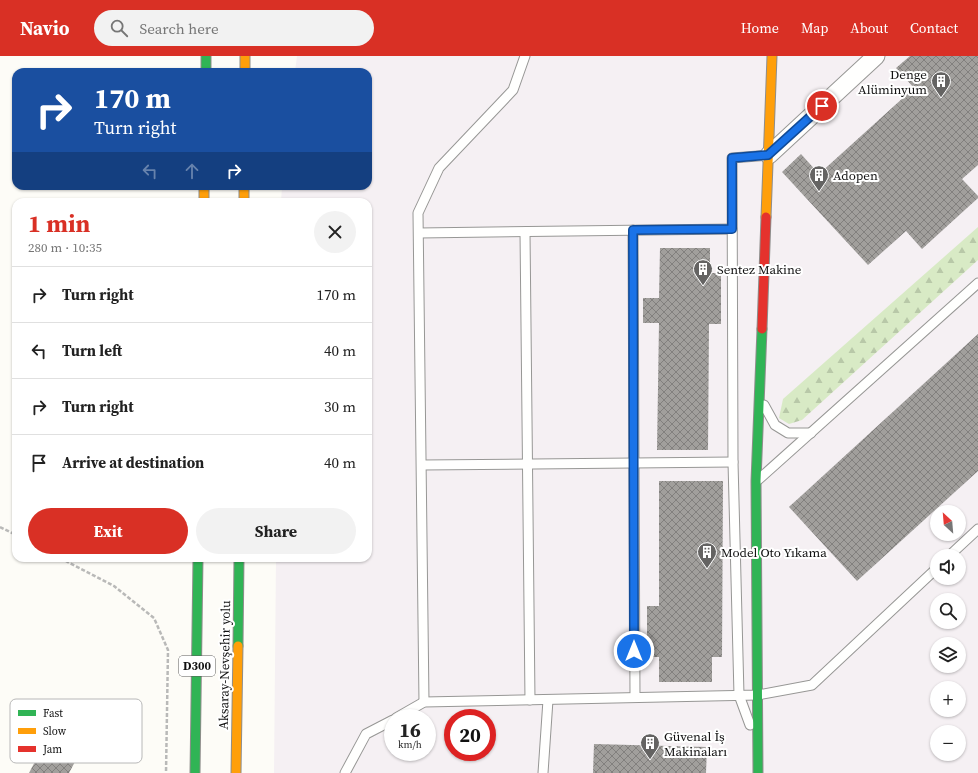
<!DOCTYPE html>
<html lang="en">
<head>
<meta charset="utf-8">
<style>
  body { margin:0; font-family:"Source Serif 4",serif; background:#f2f2f2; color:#222; height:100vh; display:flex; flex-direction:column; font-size:15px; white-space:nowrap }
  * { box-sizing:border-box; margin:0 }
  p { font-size:13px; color:#767676 }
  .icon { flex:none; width:22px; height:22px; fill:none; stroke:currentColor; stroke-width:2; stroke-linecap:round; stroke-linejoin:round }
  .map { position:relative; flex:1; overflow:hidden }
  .side { position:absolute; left:12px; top:142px; width:360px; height:364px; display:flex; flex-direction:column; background:#fff; border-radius:12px; box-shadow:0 1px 3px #0004 }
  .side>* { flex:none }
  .guide { position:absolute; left:12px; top:12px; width:360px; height:122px; border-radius:12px; box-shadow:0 1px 3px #0004; background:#1a4fa0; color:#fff; overflow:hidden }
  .needle { width:26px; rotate:334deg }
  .buttons { position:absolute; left:930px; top:449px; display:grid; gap:8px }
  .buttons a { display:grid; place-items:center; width:36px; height:36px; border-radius:50%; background:#fff; box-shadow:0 1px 3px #0004; font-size:20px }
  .speed { position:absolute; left:384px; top:653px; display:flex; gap:8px; font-size:20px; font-weight:700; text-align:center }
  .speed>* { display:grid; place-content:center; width:52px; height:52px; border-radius:50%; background:#fff; box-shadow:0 1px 3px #0004; line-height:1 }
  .speed small { font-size:10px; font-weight:400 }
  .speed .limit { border:6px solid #d22; background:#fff; color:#111 }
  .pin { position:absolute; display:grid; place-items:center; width:34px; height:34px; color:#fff; margin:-17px; border:2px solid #fff; border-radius:50%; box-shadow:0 1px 4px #0007 }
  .me { position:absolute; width:44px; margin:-22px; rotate:0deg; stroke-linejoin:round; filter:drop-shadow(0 0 3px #0008) }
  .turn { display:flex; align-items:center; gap:14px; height:84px; padding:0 16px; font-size:18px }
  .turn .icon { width:52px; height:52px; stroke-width:2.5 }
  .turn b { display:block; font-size:28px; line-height:34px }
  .lanes { display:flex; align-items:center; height:38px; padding:0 16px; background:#0003; justify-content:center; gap:20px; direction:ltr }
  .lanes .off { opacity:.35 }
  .round { display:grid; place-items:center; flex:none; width:42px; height:42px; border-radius:21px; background:#f2f2f2 }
  .overview { display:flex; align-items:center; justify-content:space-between; height:68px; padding:0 16px }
  h1 { font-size:24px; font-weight:700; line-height:30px; color:#d93025 }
  .action { display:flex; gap:8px; margin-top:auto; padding:8px 16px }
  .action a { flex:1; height:46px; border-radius:24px; background:#d93025; color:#fff; font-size:16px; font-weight:700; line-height:46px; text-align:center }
  .action a+a { background:#f2f2f2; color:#222 }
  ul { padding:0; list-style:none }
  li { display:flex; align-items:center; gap:12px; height:56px; padding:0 16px; border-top:1px solid #e0e0e0 }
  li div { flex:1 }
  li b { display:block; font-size:15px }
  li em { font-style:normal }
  header { display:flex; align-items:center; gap:24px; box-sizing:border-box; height:56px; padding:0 20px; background:#d93025; color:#fff }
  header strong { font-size:19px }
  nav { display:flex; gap:22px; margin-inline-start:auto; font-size:14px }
  .search { width:280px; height:36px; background:#f2f2f2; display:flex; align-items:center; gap:10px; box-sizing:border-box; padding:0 14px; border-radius:22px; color:#767676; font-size:15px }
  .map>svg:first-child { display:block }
  .industrial { fill:#f5f0f3; fill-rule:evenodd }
  .forest { fill:url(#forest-firs) }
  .building { fill:url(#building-cross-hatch) }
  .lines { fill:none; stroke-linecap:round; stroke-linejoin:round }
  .lane-casing { stroke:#979795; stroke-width:11 }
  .street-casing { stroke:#979795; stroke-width:19 }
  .fast-casing { stroke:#8e8d8b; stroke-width:11 }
  .slow-casing { stroke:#8e8d8b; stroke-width:11 }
  .jam-casing { stroke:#8e8d8b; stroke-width:11 }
  .path { stroke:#b9b9b8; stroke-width:2.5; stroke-dasharray:4 2; stroke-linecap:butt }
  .lane { stroke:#fffffe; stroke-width:9 }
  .street { stroke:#fffffe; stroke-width:17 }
  .fast { stroke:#30b455; stroke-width:9 }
  .slow { stroke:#ff9f0a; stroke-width:9 }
  .jam { stroke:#e5322d; stroke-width:9 }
  .route-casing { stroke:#114b97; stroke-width:10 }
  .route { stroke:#1a73e8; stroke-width:7 }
  .labels { text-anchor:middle; stroke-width:4; stroke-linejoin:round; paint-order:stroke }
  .shield { fill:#fff; stroke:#585858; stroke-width:1 }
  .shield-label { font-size:12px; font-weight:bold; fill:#111 }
  .poi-label { font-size:13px; fill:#111; stroke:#fff; text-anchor:start }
  .street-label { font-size:13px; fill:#111; stroke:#fff }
  .key { fill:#fff; stroke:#b8b8b8; stroke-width:1 }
  .key-label { font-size:11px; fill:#111 }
</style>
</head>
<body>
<header>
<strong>Navio</strong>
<div class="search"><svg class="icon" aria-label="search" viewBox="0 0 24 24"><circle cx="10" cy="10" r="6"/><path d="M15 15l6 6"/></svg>Search here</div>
<nav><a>Home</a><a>Map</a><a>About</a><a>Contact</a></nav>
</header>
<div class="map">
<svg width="978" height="717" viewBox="0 0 978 717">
  <defs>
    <pattern id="forest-firs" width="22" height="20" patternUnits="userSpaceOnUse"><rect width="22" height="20" fill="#d8eac5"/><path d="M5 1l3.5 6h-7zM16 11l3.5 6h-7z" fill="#b8c8a8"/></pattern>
    <pattern id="building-cross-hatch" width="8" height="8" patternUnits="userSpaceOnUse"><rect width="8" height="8" fill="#a19f9c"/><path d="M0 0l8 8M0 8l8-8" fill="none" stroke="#82807e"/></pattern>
  </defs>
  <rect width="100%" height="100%" fill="#fdfcf7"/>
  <path class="industrial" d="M 297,0 L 978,0 L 978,717 L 274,717 L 276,502 L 368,502 L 368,146 L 281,146 L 282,130 L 368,130 L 368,16 L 295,16 ZM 937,456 L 959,456 L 959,478 L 937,478 ZM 937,500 L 959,500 L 959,522 L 937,522 ZM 937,544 L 959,544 L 959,566 L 937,566 ZM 937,588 L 959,588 L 959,610 L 937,610 ZM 937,632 L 959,632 L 959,654 L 937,654 ZM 393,662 L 427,662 L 427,696 L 393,696 ZM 453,662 L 487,662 L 487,696 L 453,696 ZM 937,676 L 959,676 L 959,698 L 937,698 Z"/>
  <path class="forest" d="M 978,171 L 978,204 L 802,364 L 789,368 L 779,362 L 783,343 Z"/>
  <g class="building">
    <path d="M 910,0 L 978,0 L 978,109 L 962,123 L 978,140 L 978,142 L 922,193 L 906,175 L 868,209 L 782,116 L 801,98 L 819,118 L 914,32 L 896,12 Z"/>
    <path d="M 660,192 L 710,192 L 710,217 L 721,217 L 721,268 L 709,268 L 708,394 L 657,394 L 659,267 L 643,267 L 643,242 L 659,242 Z"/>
    <path d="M 978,278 L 978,415 L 857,525 L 789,451 Z"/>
    <path d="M 659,425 L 723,425 L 722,601 L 712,601 L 712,626 L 659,626 L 659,601 L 647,601 L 647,550 L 659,550 Z"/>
    <path d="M 55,668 L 86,685 L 69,717 L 29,717 Z"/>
    <path d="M 594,688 L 707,691 L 706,717 L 593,717 Z"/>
  </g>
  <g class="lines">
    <g class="lane-casing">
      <g id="lane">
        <path d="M 633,174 L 635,641"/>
        <path d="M 525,176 L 530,644"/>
        <path d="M 419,177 L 732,173"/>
        <path d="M 764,349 L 775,369 L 788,377 L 811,377"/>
        <path d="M 422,409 L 733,406"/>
        <path d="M 758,424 L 978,227"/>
        <path d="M 949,500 L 978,473"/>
        <path d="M 424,646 L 418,157 L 439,112 L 513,34 L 525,0"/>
        <path d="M 396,662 L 424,646 L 758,639 L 812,629 L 937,512"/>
        <path d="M 750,669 L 739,639 L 733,406 L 732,102 L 769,99"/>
        <path d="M 345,717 L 366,678 L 393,664"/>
        <path d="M 543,717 L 548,644"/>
      </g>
    </g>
    <g class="street-casing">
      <path id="street" d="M 769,99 L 876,0"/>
    </g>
    <g class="fast-casing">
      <g id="fast">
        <path d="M 206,0 L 206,16"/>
        <path d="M 238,590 L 239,502"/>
        <path d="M 195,717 L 198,502"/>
        <path d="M 758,717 L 756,425 L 762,273"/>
      </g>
    </g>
    <g class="slow-casing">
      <g id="slow">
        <path d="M 245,0 L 245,16"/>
        <path d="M 204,130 L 204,146"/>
        <path d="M 244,130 L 244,146"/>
        <path d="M 766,161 L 772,0"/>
        <path d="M 236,717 L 238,590"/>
      </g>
    </g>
    <g class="jam-casing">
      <path id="jam" d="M 762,273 L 766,161"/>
    </g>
    <g class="path">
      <path d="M 0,471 L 16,479"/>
      <path d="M 60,502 L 114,530 L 154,562 L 168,594 L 166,717"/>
    </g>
    <use href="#lane" class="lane"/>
    <use href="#street" class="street"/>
    <use href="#fast" class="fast"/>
    <use href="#slow" class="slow"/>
    <use href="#jam" class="jam"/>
  </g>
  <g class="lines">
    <g class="route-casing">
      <path id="route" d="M 634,595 L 633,174 L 732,173 L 732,102 L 768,99 L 822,50"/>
    </g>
    <use href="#route" class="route"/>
  </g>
  <defs>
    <g id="building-pin" transform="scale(1)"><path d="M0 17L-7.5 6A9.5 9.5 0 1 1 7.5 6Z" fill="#646362" stroke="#fff"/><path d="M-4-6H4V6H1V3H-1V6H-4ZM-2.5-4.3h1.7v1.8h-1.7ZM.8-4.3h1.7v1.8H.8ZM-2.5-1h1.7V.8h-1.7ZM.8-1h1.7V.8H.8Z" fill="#fff"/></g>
  </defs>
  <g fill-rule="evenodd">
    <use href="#building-pin" x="941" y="25"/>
    <use href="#building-pin" x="819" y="119"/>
    <use href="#building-pin" x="703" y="213"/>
    <use href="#building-pin" x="707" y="496"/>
    <use href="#building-pin" x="650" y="687"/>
  </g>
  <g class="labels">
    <rect class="shield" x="179" y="600" width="36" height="20" rx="3"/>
    <g class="shield-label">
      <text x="197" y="614">D300</text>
    </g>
    <g class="poi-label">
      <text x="927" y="23" text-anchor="end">Denge<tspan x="927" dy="15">Alüminyum</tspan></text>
      <text x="833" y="124">Adopen</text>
      <text x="717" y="218">Sentez Makine</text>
      <text x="721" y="501">Model Oto Yıkama</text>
      <text x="664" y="685">Güvenal İş<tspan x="664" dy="15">Makinaları</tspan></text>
    </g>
    <g class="street-label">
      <text transform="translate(224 609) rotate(-89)" y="5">Aksaray-Nevşehir yolu</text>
    </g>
  </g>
  <rect x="10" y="643" width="132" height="64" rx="6" class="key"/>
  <rect x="18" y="654" width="18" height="6" fill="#30b455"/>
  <rect x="18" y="672" width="18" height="6" fill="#ff9f0a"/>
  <rect x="18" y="690" width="18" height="6" fill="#e5322d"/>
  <g class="key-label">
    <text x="43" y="661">Fast</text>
    <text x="43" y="679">Slow</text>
    <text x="43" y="697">Jam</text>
  </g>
</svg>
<div class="buttons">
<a><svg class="needle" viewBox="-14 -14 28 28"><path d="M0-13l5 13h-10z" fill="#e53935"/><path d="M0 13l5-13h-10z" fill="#767676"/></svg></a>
<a><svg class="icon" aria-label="sound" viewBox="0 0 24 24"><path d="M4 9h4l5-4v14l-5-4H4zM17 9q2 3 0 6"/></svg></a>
<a><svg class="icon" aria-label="search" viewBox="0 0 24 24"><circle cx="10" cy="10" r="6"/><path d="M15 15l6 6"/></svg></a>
<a><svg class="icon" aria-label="layers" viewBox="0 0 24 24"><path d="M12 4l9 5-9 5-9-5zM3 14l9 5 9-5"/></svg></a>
<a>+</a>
<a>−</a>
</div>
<div class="speed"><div>16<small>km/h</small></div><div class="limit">20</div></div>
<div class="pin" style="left:822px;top:50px;background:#d93025"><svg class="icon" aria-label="arrive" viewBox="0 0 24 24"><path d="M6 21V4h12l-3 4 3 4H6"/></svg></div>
<svg class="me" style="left:634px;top:595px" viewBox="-20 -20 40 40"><circle r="17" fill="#1a73e8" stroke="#fff" stroke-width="3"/><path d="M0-11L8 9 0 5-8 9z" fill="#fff"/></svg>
<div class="guide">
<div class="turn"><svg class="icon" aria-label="right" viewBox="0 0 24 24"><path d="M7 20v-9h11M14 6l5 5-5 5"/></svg><div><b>170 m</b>Turn right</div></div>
<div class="lanes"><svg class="icon off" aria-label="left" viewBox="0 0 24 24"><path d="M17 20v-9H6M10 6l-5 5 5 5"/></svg><svg class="icon off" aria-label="ahead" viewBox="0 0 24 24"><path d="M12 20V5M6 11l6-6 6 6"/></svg><svg class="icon" aria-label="right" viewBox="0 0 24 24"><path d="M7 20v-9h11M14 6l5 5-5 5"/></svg></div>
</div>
<section class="side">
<div class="overview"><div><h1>1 min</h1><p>280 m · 10:35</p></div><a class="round"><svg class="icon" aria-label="close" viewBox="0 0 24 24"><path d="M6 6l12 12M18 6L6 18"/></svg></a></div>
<ul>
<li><svg class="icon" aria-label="right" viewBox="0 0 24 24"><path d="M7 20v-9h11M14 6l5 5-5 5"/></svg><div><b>Turn right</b></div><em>170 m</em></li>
<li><svg class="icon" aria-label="left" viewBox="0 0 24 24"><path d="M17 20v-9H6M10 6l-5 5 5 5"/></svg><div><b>Turn left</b></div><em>40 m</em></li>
<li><svg class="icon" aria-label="right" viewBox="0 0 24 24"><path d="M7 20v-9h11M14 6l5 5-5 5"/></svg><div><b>Turn right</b></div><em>30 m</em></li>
<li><svg class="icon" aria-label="arrive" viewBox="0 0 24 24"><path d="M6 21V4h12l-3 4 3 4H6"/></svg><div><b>Arrive at destination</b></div><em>40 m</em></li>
</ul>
<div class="action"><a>Exit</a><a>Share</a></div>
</section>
</div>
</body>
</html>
